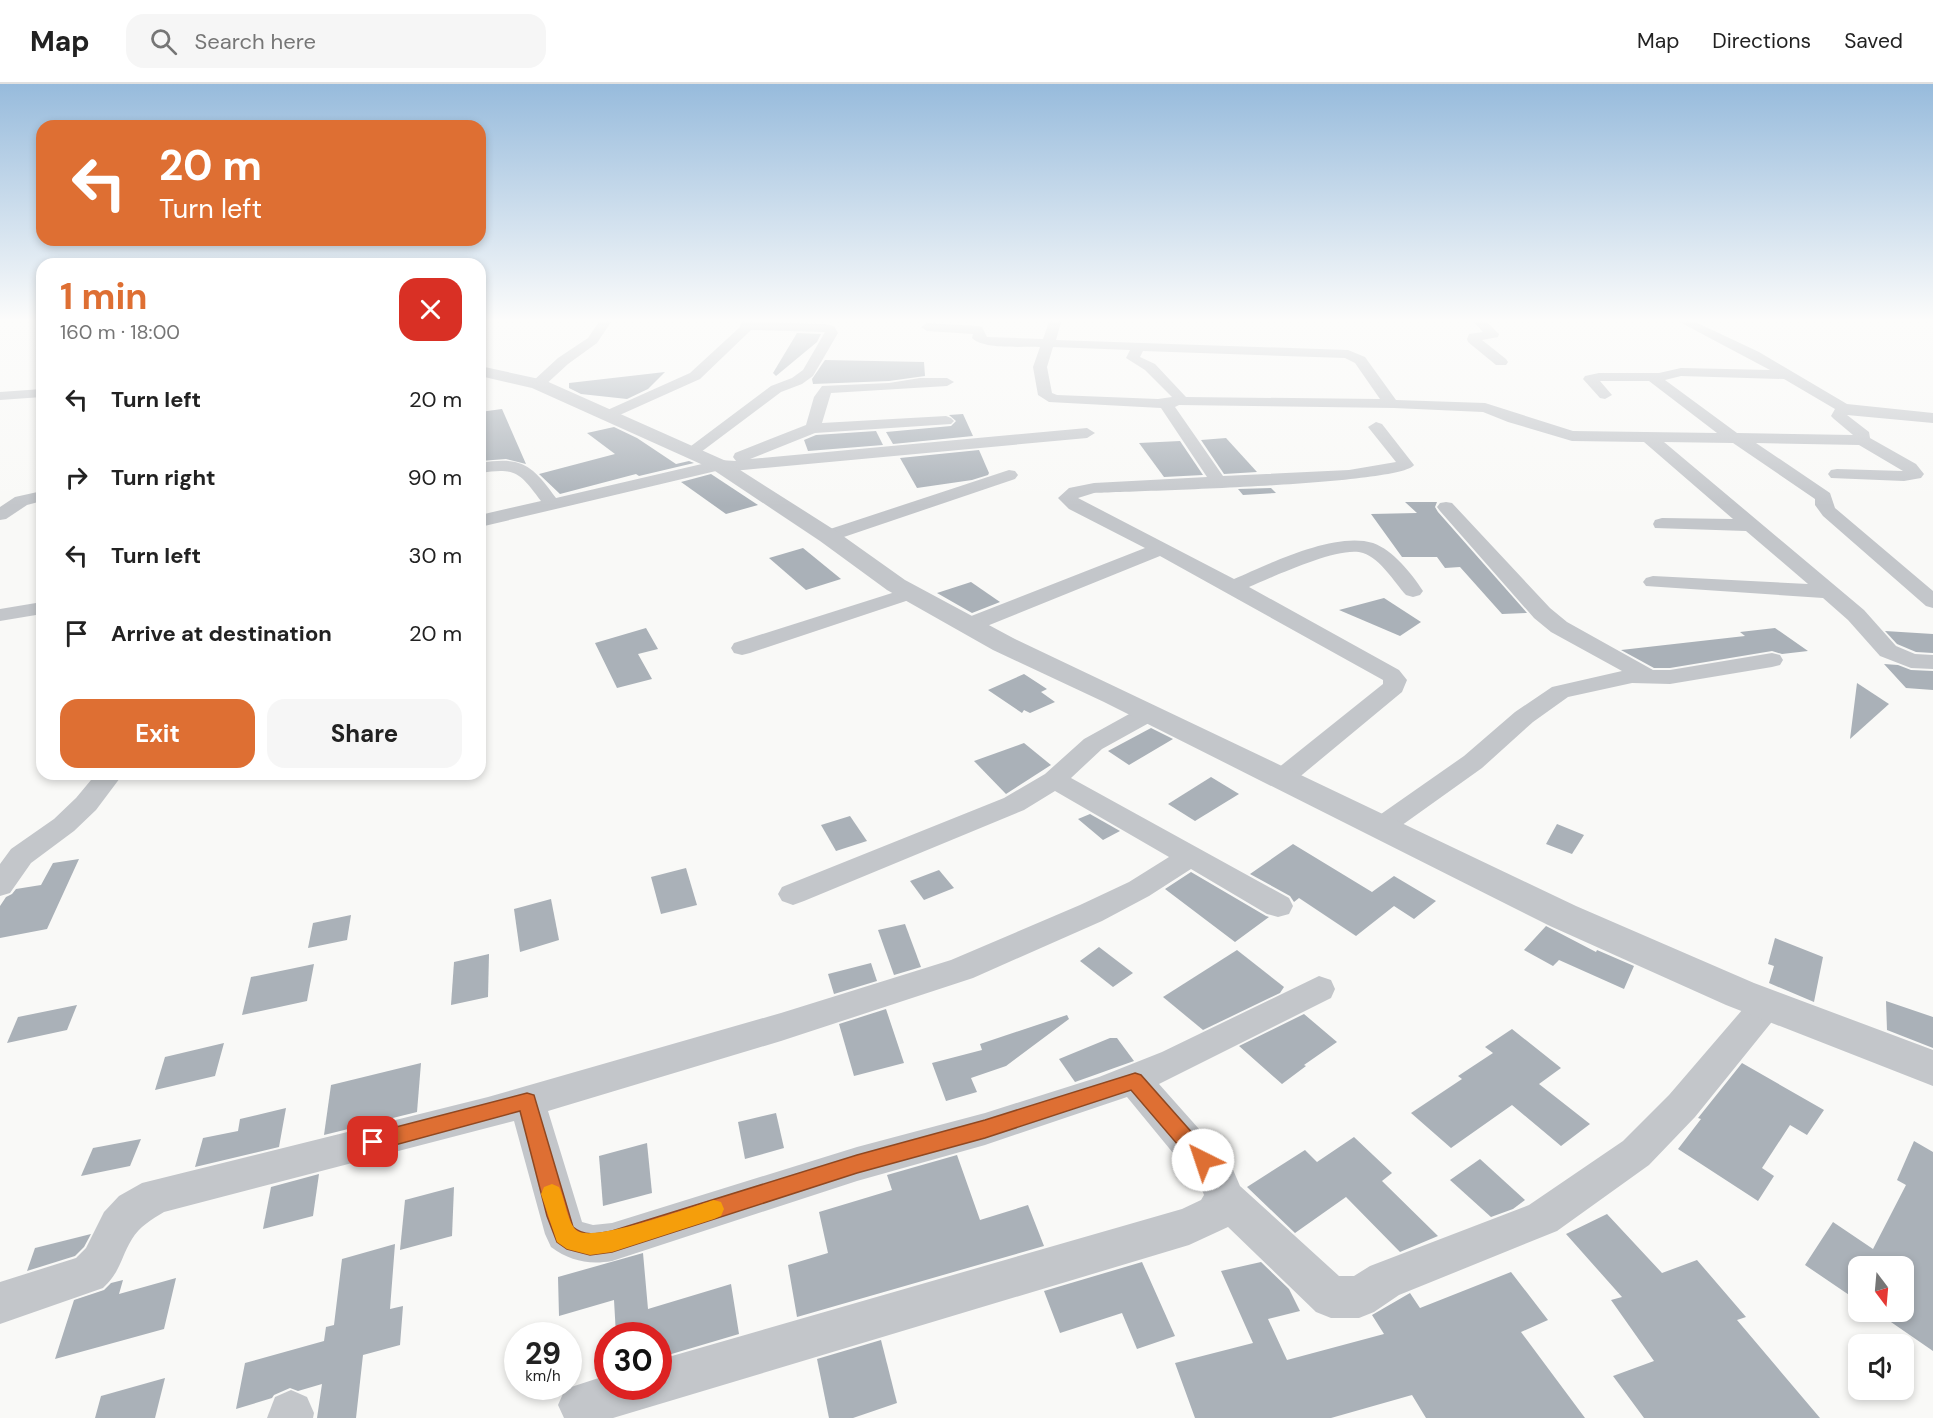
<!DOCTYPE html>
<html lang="en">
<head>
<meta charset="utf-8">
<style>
  body { margin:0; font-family:"DM Sans",sans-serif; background:#f6f6f6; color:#222; height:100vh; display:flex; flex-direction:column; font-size:22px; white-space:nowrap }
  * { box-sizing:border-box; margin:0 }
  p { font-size:20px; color:#767676 }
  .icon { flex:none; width:33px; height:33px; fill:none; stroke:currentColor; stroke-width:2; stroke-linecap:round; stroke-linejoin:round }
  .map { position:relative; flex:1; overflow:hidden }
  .details { position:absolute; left:36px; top:174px; width:450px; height:522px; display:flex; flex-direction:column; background:#fff; border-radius:18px; box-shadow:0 3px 9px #0003 }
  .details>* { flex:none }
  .guide { position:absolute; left:36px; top:36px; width:450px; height:126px; border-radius:18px; box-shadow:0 3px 9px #0003; background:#de6f33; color:#fff; overflow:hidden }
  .needle { width:39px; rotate:164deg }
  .fabs { position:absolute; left:1848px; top:1172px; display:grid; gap:12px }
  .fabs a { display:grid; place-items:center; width:66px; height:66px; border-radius:12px; background:#fff; box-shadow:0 3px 9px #0003; font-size:30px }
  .speed { position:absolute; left:504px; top:1238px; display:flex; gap:12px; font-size:30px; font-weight:700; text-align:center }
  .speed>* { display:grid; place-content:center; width:78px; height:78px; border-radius:50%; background:#fff; box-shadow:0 3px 9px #0003; line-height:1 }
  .speed small { font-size:15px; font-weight:400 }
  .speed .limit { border:9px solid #d22; background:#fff; color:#111 }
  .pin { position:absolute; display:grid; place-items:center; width:51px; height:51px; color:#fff; margin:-26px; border-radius:12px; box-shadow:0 3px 9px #0006 }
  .me { position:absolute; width:66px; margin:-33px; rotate:319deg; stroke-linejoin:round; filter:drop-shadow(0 0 4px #0008) }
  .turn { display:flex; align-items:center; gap:21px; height:126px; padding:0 24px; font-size:27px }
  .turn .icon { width:78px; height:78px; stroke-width:2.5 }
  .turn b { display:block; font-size:42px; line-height:51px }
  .round { display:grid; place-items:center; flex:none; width:63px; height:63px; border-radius:18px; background:#f6f6f6 }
  .overview { display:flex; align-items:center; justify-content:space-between; height:102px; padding:0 24px }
  h1 { font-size:36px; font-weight:700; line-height:45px; color:#de6f33 }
  .cta { display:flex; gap:12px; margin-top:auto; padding:12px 24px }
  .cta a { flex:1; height:69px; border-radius:18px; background:#de6f33; color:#fff; font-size:24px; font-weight:700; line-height:69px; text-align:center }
  .cta a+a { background:#f6f6f6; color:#222 }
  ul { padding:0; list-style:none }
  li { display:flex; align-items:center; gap:18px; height:78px; padding:0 24px }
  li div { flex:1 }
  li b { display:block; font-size:22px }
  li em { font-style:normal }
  header { display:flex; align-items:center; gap:36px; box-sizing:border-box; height:84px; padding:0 30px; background:#fff; border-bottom:2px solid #e0e0e0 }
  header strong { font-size:28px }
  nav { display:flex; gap:33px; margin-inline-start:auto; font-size:21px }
  .search { width:420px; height:54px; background:#f6f6f6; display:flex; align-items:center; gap:15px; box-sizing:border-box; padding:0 21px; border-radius:18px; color:#767676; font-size:22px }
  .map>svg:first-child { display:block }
  .building { fill:#aab1b8 }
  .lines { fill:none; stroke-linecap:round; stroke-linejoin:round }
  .minor { fill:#c3c6ca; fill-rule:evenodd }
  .tertiary { fill:#c3c6ca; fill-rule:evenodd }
  .route { fill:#de6f33; stroke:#904821; stroke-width:1.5 }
  .slow { fill:#f59e0b }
</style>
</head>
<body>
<header>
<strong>Map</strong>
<div class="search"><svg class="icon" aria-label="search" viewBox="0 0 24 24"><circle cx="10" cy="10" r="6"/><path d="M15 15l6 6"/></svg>Search here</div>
<nav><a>Map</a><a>Directions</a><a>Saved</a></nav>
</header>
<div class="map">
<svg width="1933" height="1334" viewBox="0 0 1933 1334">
  <rect width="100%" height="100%" fill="#f9f9f7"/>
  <g class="building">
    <path d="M 797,249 L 821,250 L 817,258 L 776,292 L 773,289 Z"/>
    <path d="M 825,276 L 924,278 L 925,292 L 889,297 L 813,300 L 812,295 Z"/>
    <path d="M 665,288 L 648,305 L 627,315 L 581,310 L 569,304 L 569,299 Z"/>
    <path d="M 502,325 L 526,380 L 506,375 L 480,377 L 480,328 Z"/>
    <path d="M 963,330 L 973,352 L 893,360 L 886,348 L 951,342 L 956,337 L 949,331 Z"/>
    <path d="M 614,343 L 637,354 L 676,380 L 689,377 L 694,379 L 639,392 L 636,390 L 560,410 L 539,390 L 615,370 L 587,349 Z"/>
    <path d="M 876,347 L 883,361 L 808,367 L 804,356 L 816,351 Z"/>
    <path d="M 1226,354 L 1257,388 L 1224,390 L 1201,356 Z"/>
    <path d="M 1180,357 L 1203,391 L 1164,393 L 1139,359 Z"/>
    <path d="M 979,366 L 989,389 L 988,391 L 972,396 L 917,404 L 900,374 Z"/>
    <path d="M 711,390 L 758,421 L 726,430 L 681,398 Z"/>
    <path d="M 1271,404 L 1276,409 L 1243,411 L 1238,405 Z"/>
    <path d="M 1405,418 L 1437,418 L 1435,423 L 1438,428 L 1527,529 L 1502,530 L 1460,483 L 1445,484 L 1437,473 L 1402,473 L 1371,430 L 1417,429 Z"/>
    <path d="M 803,464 L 841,495 L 806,506 L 769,474 Z"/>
    <path d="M 971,498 L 1000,518 L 972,529 L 937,509 Z"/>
    <path d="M 1384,514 L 1421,538 L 1400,552 L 1339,526 Z"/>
    <path d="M 646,544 L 658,565 L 638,570 L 652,595 L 617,604 L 595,559 Z"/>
    <path d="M 1775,544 L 1808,567 L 1782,570 L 1772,567 L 1670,584 L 1654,584 L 1621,566 L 1745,552 L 1740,548 Z"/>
    <path d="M 1885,547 L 1933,550 L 1933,569 L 1916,568 L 1897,560 Z"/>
    <path d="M 1884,580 L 1898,581 L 1911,586 L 1933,587 L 1933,606 L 1906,604 Z"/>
    <path d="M 1024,590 L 1047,605 L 1041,608 L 1055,618 L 1030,629 L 1024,626 L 1022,629 L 988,606 Z"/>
    <path d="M 1857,599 L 1889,620 L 1850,655 Z"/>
    <path d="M 1151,644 L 1173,655 L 1129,681 L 1108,667 Z"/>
    <path d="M 1024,659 L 1051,681 L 1006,710 L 974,677 Z"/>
    <path d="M 1211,693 L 1239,710 L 1195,737 L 1168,720 Z"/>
    <path d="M 1090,730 L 1120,747 L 1103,756 L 1078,735 Z"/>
    <path d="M 850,732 L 867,757 L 836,767 L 821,741 Z"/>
    <path d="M 1557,740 L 1584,751 L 1572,770 L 1546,760 Z"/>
    <path d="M 1293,760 L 1372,808 L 1394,792 L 1436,817 L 1414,835 L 1394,822 L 1356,852 L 1299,814 L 1294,818 L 1290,812 L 1250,790 Z"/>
    <path d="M 79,775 L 47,845 L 0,854 L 0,822 L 6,813 L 12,810 L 16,805 L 41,801 L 53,779 Z"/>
    <path d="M 686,784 L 697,821 L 661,830 L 651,793 Z"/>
    <path d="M 939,786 L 954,804 L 924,816 L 910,797 Z"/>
    <path d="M 1191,788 L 1266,832 L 1269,833 L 1235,858 L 1165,805 Z"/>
    <path d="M 551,815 L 559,856 L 520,868 L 514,825 Z"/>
    <path d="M 351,831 L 347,856 L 308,864 L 313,839 Z"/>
    <path d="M 905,840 L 921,883 L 894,891 L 878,846 Z"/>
    <path d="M 1546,842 L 1596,868 L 1597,866 L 1634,882 L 1624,905 L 1559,876 L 1553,882 L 1524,866 Z"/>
    <path d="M 1775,854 L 1823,873 L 1814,918 L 1769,899 L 1774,882 L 1768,880 Z"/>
    <path d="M 1099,863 L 1133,889 L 1113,903 L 1080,877 Z"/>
    <path d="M 1237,866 L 1284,903 L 1280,909 L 1203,946 L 1163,913 Z"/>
    <path d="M 489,870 L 488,913 L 451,921 L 454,878 Z"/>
    <path d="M 871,879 L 877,897 L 834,910 L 828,890 Z"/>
    <path d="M 314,880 L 307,917 L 242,931 L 251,893 Z"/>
    <path d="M 1886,917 L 1933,933 L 1933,964 L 1887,946 Z"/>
    <path d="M 77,921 L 67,946 L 7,959 L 18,933 Z"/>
    <path d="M 886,925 L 904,979 L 854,992 L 839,940 Z"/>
    <path d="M 1304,930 L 1337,958 L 1304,981 L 1306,982 L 1282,1000 L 1239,962 Z"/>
    <path d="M 1067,931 L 1069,935 L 1006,982 L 971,994 L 977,1008 L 946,1017 L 932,979 L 982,966 L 980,960 Z"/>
    <path d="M 1512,945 L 1561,984 L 1539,1000 L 1590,1040 L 1561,1062 L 1512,1021 L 1451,1064 L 1411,1029 L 1462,995 L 1458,992 L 1493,969 L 1485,963 Z"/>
    <path d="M 1110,954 L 1117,954 L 1134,977 L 1075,998 L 1059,975 Z"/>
    <path d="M 224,959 L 215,992 L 155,1006 L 165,973 Z"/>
    <path d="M 421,979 L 417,1028 L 324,1051 L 331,1001 Z"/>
    <path d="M 1742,979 L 1824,1026 L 1807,1051 L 1790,1041 L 1762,1084 L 1774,1092 L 1758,1117 L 1678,1065 L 1701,1035 L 1698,1034 Z"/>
    <path d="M 286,1024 L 279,1063 L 195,1083 L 203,1054 L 238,1047 L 240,1035 Z"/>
    <path d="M 776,1029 L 784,1064 L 745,1075 L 738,1038 Z"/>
    <path d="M 1354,1053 L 1392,1089 L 1382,1097 L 1438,1152 L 1400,1168 L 1346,1113 L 1295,1149 L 1247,1103 L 1305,1066 L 1317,1078 Z"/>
    <path d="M 141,1055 L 130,1082 L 81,1092 L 93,1064 Z"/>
    <path d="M 1914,1057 L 1933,1068 L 1933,1267 L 1875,1227 L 1904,1227 L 1904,1182 L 1858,1182 L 1858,1217 L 1805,1181 L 1833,1138 L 1873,1165 L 1906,1101 L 1897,1096 Z"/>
    <path d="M 647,1059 L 652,1109 L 603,1122 L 599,1072 Z"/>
    <path d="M 957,1071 L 980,1136 L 1028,1121 L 1044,1162 L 797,1233 L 788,1181 L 828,1169 L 819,1128 L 892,1106 L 887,1091 Z"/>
    <path d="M 1480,1075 L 1525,1116 L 1513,1125 L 1491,1133 L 1450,1096 Z"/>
    <path d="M 319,1090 L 313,1132 L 263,1145 L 271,1103 Z"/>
    <path d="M 454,1103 L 452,1152 L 400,1166 L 405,1116 Z"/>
    <path d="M 1607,1130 L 1662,1189 L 1697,1176 L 1746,1233 L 1737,1236 L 1820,1334 L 1644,1334 L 1613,1292 L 1654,1277 L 1611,1216 L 1622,1213 L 1566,1150 Z"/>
    <path d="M 91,1150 L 84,1163 L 75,1172 L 27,1187 L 35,1164 Z"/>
    <path d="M 395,1160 L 390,1225 L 403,1222 L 400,1261 L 363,1271 L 356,1334 L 317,1334 L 322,1300 L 298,1307 L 290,1304 L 274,1311 L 272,1314 L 236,1325 L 245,1279 L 324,1257 L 326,1243 L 334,1241 L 342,1175 Z"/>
    <path d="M 643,1169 L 648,1225 L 731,1200 L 739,1250 L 658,1274 L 658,1251 L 616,1251 L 614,1216 L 559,1232 L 558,1193 Z"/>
    <path d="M 1142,1178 L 1175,1252 L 1137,1265 L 1122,1229 L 1060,1249 L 1044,1207 Z"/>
    <path d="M 1261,1178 L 1289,1205 L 1300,1227 L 1268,1235 L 1287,1276 L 1384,1250 L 1372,1231 L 1410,1209 L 1420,1224 L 1511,1188 L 1548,1236 L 1521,1248 L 1585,1334 L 1426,1334 L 1412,1311 L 1331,1334 L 1195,1334 L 1175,1279 L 1253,1259 L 1221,1187 Z"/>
    <path d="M 176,1194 L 164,1245 L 55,1275 L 74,1216 L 104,1206 L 111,1199 L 123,1196 L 119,1210 Z"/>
    <path d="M 881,1256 L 897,1319 L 853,1334 L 829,1334 L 817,1275 Z"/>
    <path d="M 165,1294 L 155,1334 L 95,1334 L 101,1312 Z"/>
  </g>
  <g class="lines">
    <g class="minor">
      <path d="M 601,235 L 613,235 L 597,259 L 568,280 L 543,303 L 533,303 L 531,300 L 533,297 L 558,274 L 588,254 Z"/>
      <path d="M 742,235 L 754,235 L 753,238 L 825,240 L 834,242 L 838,249 L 813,292 L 802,300 L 781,308 L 697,371 L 685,371 L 683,368 L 771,302 L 792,294 L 803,286 L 825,248 L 751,246 L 700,295 L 613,334 L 603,334 L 600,331 L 603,328 L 690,289 L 740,243 Z"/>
      <path d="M 1050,235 L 1062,235 L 1056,256 L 1348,266 L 1365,273 L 1396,316 L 1485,319 L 1573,347 L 1717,349 L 1649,297 L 1600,297 L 1612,311 L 1605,315 L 1600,314 L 1583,295 L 1585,292 L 1599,289 L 1659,289 L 1681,284 L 1770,286 L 1674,235 L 1689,235 L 1759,268 L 1847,320 L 1933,329 L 1933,339 L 1847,331 L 1869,348 L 1870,354 L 1916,380 L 1924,390 L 1921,394 L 1904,397 L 1831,394 L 1828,390 L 1831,386 L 1837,385 L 1903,387 L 1859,361 L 1756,359 L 1830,409 L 1835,424 L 1933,507 L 1933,524 L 1926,522 L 1823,432 L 1815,421 L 1815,415 L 1733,359 L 1664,358 L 1864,526 L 1896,562 L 1915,570 L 1933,571 L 1933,585 L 1911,584 L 1880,572 L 1848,536 L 1823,514 L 1646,502 L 1643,498 L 1646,494 L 1653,492 L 1808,500 L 1746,447 L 1655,444 L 1653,440 L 1655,436 L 1662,434 L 1733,435 L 1644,358 L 1572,357 L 1508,338 L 1483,328 L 1394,324 L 1179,321 L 1175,323 L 1223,392 L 1349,386 L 1396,378 L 1368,343 L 1376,338 L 1382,340 L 1414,381 C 1400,401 1135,407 1094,409 L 1078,414 L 1234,495 C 1269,480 1335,447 1373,459 C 1393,466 1412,490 1423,507 L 1420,511 L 1413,513 L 1406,511 C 1394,498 1381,475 1363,469 C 1340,461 1273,493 1249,503 L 1399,586 L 1407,596 L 1402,608 L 1291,700 L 1282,702 L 1273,700 L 1269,694 L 1273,688 L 1383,600 L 1383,596 L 1160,472 L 977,546 L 969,548 L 961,546 L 958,541 L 961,536 L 1145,464 L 1069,425 L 1058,414 L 1069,404 L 1094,399 L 1207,393 L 1161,324 L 1049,318 L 1038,311 L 1033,283 L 1040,263 C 1023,262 984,266 972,254 L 973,250 L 927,247 L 921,243 L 927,239 L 978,242 L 982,243 L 987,253 L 1043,255 ZM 1053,263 L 1130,266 L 1126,274 L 1145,286 L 1172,313 L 1158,315 L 1057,311 L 1052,309 L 1047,283 ZM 1143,267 L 1345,274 L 1355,279 L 1380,315 L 1186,313 L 1155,280 L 1140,273 ZM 1681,292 L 1784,295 L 1835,325 L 1831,332 L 1834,335 L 1853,351 L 1737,349 L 1665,296 Z"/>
      <path d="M 1471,235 L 1484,235 L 1499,250 L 1498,253 L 1482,256 L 1506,275 L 1508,278 L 1506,281 L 1496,281 L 1468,258 L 1467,255 L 1469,250 L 1483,248 Z"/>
      <path d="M 920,294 L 947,294 L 954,298 L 947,302 L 831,309 L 822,339 L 946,332 L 951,334 L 954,337 L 951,340 L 815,349 L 750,375 L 1087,344 L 1095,349 L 1087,354 L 722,388 L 716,387 L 480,443 L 480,431 L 541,417 C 520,389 516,383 480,389 L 480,379 C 522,372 532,381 556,414 L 719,376 L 736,377 L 733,373 L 735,369 L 806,341 L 814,313 L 822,302 L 889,299 Z"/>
      <path d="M 42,305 L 42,313 L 0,316 L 0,308 Z"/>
      <path d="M 1009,386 L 1015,387 L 1018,391 L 1015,395 L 835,456 L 821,456 L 819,452 L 821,448 Z"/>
      <path d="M 42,407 L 42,417 L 27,421 L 6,435 L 0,436 L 0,423 L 15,413 Z"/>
      <path d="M 1446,418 L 1452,419 L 1550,524 L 1567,538 L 1653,586 L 1670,586 L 1772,569 L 1780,571 L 1783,576 L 1780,581 L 1772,583 L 1670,600 L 1632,599 L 1568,613 L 1533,638 L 1482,684 L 1391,749 L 1381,752 L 1371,749 L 1367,743 L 1371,737 L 1464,672 L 1515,628 L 1552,603 L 1622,587 L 1551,548 L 1534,534 L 1440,427 L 1437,423 L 1440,419 Z"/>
      <path d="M 911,503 L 918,505 L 921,509 L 918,513 L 750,569 L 742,571 L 734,569 L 731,564 L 734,559 Z"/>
      <path d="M 42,518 L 42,530 L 0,537 L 0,525 Z"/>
      <path d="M 1149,622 L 1158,624 L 1161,629 L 1158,634 L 1102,665 L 1071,694 L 1289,814 L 1293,822 L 1289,830 L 1278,833 L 1267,830 L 1191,785 L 1149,812 L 1102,837 L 973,894 L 781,957 L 548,1027 L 582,1138 L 593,1141 L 612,1139 L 857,1063 L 985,1029 L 1099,993 L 1162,968 L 1319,892 L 1331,896 L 1335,905 L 1331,914 L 1159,1000 L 1231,1081 L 1240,1102 L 1339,1192 L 1354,1192 L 1370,1182 L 1529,1121 L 1623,1057 L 1669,1011 L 1755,911 L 1767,907 L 1779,911 L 1784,920 L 1779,929 L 1695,1033 L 1649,1081 L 1557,1147 L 1399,1211 L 1374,1228 L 1359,1234 L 1331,1234 L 1316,1228 L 1228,1143 L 1189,1161 L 613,1334 L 564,1334 L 558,1321 L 565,1305 L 608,1291 L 608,1302 L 658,1302 L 658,1276 L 1182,1125 L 1201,1116 L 1204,1111 L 1201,1103 L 1127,1013 L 985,1061 L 857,1097 L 612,1177 C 589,1181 570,1177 551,1163 L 545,1150 L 514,1037 L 164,1128 C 152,1135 139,1143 132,1155 C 120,1175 121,1187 103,1204 L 0,1240 L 0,1198 L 76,1174 L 86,1164 L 104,1128 L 119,1112 L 142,1099 L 488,1013 L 781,929 L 951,876 L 1080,821 L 1129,798 L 1169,773 L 1055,707 L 1024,726 L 804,817 L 793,821 L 782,817 L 778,810 L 782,803 L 1004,714 L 1045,690 L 1084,655 L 1140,624 Z"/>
      <path d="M 96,690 L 123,690 L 96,726 L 74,747 L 31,779 L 10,809 L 0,812 L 0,780 L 11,765 L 54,735 L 76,714 Z"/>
      <path d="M 291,1306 L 307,1313 L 314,1329 L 313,1334 L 267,1334 L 275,1313 Z"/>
    </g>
    <path class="tertiary" d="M 480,282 L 544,296 L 726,377 L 836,447 L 905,496 L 1013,554 L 1576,822 L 1754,899 L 1933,966 L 1933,1002 L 1726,921 L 1550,842 L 1104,618 L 993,566 L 887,506 L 820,457 L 712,385 L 532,304 L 480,292 Z"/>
  </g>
  <linearGradient id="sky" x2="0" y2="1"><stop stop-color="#97bbdc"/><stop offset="0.56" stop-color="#fcfcfb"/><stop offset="1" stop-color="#fcfcfb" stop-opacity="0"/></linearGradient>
  <rect width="1933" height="422" fill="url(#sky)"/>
  <path class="route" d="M 1135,989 L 1141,991 L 1210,1069 L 1213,1076 L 1210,1082 L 1203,1085 L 1196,1082 L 1131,1006 L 985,1054 L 857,1089 L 612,1168 L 590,1171 L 567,1165 L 557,1158 L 547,1132 L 520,1027 L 373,1067 L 366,1064 L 363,1058 L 366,1052 L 373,1049 L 527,1009 L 534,1011 L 573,1143 C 585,1153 597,1150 612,1147 L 857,1071 L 985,1036 Z"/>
  <path class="slow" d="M 552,1100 L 559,1103 C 565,1115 567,1137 576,1146 C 591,1160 691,1123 714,1116 L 721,1118 L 724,1125 L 721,1132 L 714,1135 L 612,1168 L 590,1171 L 567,1165 L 557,1158 L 541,1110 L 544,1103 Z"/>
</svg>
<div class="fabs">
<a><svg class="needle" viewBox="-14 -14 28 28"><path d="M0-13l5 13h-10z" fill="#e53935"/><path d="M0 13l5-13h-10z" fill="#767676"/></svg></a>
<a><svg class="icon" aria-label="sound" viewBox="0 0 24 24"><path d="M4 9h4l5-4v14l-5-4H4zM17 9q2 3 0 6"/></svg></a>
</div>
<div class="speed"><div>29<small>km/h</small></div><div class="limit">30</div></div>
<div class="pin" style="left:373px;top:1058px;background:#d93025"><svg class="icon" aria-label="arrive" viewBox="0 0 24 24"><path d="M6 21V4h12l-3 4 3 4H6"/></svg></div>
<svg class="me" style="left:1203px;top:1076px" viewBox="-20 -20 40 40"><circle r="19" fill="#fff"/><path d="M0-13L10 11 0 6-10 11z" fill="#de6f33"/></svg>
<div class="guide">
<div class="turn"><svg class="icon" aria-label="left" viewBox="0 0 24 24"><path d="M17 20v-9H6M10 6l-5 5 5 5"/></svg><div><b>20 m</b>Turn left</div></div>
</div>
<section class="details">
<div class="overview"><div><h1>1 min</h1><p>160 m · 18:00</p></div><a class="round" style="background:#d93025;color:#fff"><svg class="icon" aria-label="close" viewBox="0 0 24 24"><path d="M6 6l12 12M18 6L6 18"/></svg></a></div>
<ul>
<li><svg class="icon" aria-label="left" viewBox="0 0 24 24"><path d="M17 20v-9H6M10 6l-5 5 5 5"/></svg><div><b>Turn left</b></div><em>20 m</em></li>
<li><svg class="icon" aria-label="right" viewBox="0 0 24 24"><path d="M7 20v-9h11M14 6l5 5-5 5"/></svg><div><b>Turn right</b></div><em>90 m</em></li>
<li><svg class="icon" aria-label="left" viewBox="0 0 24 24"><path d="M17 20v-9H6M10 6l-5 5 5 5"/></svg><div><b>Turn left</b></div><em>30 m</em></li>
<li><svg class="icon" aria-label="arrive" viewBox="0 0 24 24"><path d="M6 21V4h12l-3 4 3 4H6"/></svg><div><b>Arrive at destination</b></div><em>20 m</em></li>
</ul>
<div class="cta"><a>Exit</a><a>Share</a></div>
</section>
</div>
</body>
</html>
